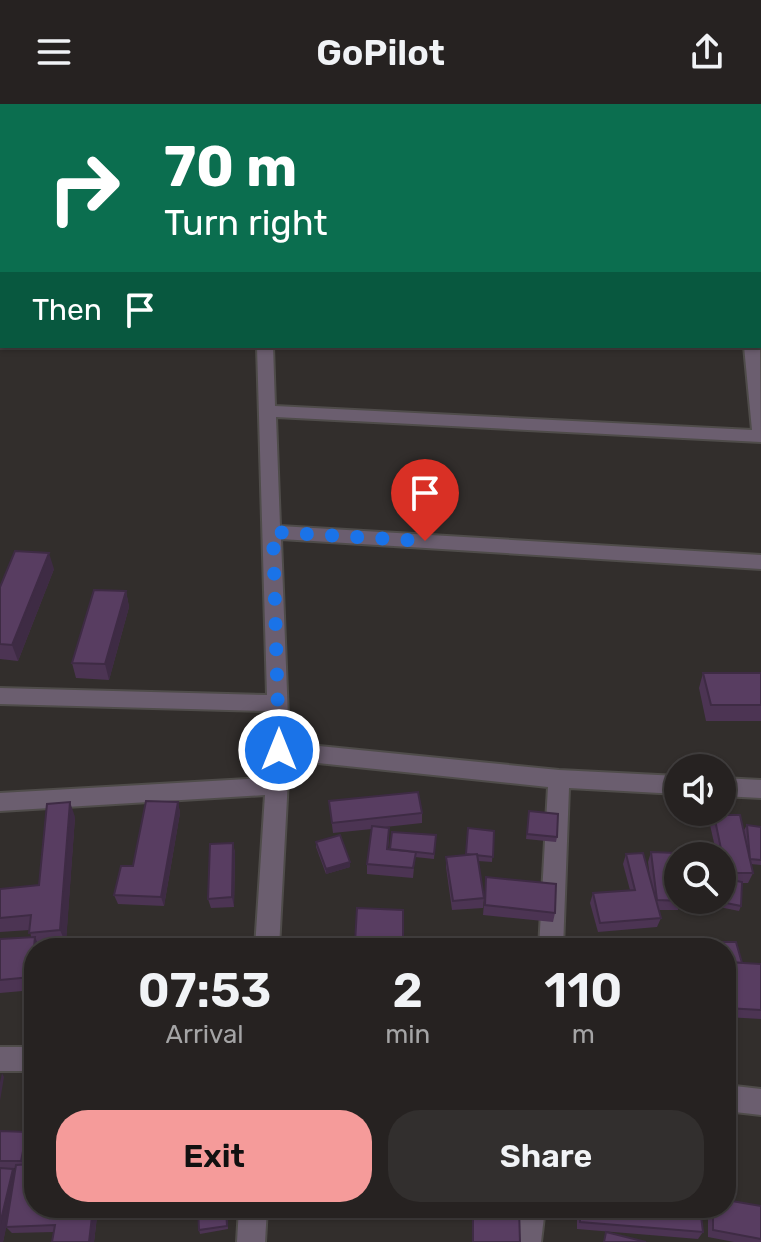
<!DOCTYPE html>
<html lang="en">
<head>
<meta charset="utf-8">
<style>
  body { margin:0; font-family:Rubik,sans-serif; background:#322f2e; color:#f1f3f6; height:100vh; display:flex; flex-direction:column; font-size:30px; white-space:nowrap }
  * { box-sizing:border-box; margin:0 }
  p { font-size:26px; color:#a4a4a5 }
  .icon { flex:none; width:44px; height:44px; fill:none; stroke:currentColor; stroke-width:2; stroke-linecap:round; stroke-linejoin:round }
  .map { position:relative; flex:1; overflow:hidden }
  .side { position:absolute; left:24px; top:834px; width:712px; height:280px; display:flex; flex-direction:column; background:#262221; border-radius:32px; box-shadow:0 2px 6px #0004,0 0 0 2px #423f3f }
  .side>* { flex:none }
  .hud { position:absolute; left:0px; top:0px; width:762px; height:244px; box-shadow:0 2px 6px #0004,0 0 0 2px #423f3f; background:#0b6e4f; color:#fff; overflow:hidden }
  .fabs { position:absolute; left:664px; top:650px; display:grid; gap:16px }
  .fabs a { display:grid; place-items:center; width:72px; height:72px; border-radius:50%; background:#262221; box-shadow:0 2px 6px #0004,0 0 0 2px #423f3f; font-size:40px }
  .pin { position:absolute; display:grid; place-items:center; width:68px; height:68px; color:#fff; margin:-82px -34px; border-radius:50% 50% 50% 0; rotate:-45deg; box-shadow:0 0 8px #0007 }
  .pin .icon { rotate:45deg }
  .me { position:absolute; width:88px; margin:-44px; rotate:0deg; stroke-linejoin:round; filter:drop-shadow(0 0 6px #0008) }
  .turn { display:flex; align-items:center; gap:28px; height:168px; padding:0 32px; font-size:36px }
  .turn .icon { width:104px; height:104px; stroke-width:2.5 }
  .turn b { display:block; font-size:56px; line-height:68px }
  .then { display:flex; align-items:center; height:76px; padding:0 32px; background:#0003; gap:16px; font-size:30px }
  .eta { display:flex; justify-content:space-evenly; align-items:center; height:136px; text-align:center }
  .eta b { font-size:48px; font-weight:600; line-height:56px }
  .button { display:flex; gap:16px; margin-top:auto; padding:16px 32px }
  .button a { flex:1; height:92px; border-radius:32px; background:#f59b9a; color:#111; font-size:32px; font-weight:600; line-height:92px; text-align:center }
  .button a+a { background:#322f2e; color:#f1f3f6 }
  header { display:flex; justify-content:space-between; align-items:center; height:104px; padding:0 32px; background:#262221; font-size:36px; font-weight:600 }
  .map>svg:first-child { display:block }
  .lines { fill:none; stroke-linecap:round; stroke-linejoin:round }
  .minor-casing { stroke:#4f4c4a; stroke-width:4 }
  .minor { fill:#6b5e6f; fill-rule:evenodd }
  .wall { fill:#4c3453 }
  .shaded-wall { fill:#3e2b44 }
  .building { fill:#583d61; stroke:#3e2b44; stroke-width:2 }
  .route { stroke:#1a73e8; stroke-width:14; stroke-dasharray:0 25.2 }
</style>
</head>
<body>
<header><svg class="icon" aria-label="menu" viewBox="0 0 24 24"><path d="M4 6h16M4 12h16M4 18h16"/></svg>GoPilot<svg class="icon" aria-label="share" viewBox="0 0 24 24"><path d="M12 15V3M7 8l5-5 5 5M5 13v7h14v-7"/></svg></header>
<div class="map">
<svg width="761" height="1138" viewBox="0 0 761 1138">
  <rect width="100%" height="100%" fill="#322e2c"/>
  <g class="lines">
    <g class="minor-casing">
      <g id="minor">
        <rect x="760" y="56" width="1" height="8"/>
        <rect x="760" y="127" width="1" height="8"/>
        <path d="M 257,242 L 273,242 L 275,302 L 752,326 L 744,242 L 760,242 L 761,338 L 276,313 L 280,422 L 761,451 L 761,465 L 281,435 L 289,639 L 559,666 L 678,672 L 678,690 L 569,684 L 563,844 L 539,844 L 548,683 L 289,656 L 279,844 L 255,844 L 265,691 L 0,707 L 0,689 L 267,674 L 267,607 L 0,600 L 0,584 L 267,591 Z"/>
        <path d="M 722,674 L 761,676 L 761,694 L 722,692 Z"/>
        <rect x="0" y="943" width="34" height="24"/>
        <path d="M 726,981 L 761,985 L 761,1011 L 726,1007 Z"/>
        <path d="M 239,1104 L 267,1104 L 265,1138 L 237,1138 Z"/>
        <path d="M 517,1104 L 545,1104 L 541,1138 L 513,1138 Z"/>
      </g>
    </g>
    <use href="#minor" class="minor"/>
  </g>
  <g class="wall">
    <path d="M 54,465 L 18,557 L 0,555 L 0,483 Z"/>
    <path d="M 126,487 L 129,503 L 109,576 L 76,574 L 72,559 Z"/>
    <path d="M 703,569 L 761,569 L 761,617 L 706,617 L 699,584 Z"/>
    <path d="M 329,697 L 422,709 L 422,719 L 385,723 L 389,734 L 388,745 L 436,731 L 434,755 L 415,753 L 413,774 L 367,770 L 367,760 L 372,725 L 333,729 Z"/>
    <path d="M 178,698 L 180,709 L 164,802 L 118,800 L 114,791 Z"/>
    <path d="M 529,707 L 557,733 L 556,738 L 526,735 Z"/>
    <path d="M 714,711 L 745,737 L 744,726 L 747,721 L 761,723 L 761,761 L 751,760 L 753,769 L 748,779 L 742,779 L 741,802 L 739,807 L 714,802 L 714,796 L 722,796 L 722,752 L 717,752 L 710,721 Z"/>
    <path d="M 75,713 L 66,836 L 91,842 L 91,844 L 53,844 L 53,841 L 39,842 L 40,844 L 34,844 L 34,886 L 0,889 L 0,835 L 31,833 L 30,826 L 0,828 L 0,785 L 39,781 Z"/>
    <path d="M 494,727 L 492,758 L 478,757 L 484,794 L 483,804 L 452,806 L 446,763 L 446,753 L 466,751 Z"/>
    <path d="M 316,738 L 350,758 L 350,763 L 326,770 L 316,743 Z"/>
    <path d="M 233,739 L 235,749 L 234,803 L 211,804 L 208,795 Z"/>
    <path d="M 651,748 L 682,797 L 678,806 L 659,806 L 661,814 L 657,823 L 598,828 L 590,799 L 593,789 L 630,786 L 623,760 L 626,750 L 650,774 L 648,758 Z"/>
    <path d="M 486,773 L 555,809 L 553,818 L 483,811 Z"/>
    <path d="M 403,806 L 403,844 L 355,844 L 355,839 Z"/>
    <path d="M 715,838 L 736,838 L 742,859 L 761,860 L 761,915 L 726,913 L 726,844 L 713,844 Z"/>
    <path d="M 0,1027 L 27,1028 L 32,1036 L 34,1036 L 34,1060 L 32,1056 L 31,1043 L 27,1060 L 34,1060 L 34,1104 L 98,1104 L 94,1138 L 52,1138 L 54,1128 L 12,1129 L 6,1123 L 3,1138 L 0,1138 L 0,1064 L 13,1065 L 15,1068 L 15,1064 L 0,1064 Z"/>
    <path d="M 726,1033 L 736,1090 L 730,1097 L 761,1102 L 761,1138 L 734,1138 L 708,1133 L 708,1104 L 726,1104 Z"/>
    <path d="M 198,1104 L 227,1104 L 228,1125 L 200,1130 L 199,1126 Z"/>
    <path d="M 472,1104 L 519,1104 L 520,1138 L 472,1138 Z"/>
    <path d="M 577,1104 L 700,1104 L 703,1128 L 698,1135 L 577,1125 Z"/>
  </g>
  <g class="shaded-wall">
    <path d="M 49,449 L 54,465 L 18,557 L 12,541 Z"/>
    <path d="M 126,487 L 129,503 L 109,576 L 105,560 Z"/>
    <path d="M 70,698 L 75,713 L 66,840 L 60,826 Z"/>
    <path d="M 178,698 L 180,709 L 164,802 L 161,793 Z"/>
    <path d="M 233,739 L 235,749 L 234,803 L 232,793 Z"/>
    <path d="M 350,758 L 350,763 L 326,770 L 326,765 Z"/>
    <path d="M 35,833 L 40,844 L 34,844 L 34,879 L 31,873 Z"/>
    <path d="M 2,969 L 4,973 L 0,997 L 0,978 Z"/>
    <path d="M 27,1028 L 32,1036 L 26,1065 L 21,1057 Z"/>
    <path d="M 13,1065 L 18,1072 L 3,1138 L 0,1138 L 0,1120 Z"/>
    <path d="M 93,1104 L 98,1104 L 94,1138 L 89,1138 Z"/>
  </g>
  <g class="building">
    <path d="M 358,0 L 391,0 L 392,2 L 358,2 Z"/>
    <path d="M 15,447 L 49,449 L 12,541 L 0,540 L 0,483 Z"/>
    <path d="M 94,486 L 126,487 L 105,560 L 72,559 Z"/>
    <path d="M 703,569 L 761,569 L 761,601 L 711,601 Z"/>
    <path d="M 418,688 L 422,709 L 332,719 L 329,697 Z"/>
    <path d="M 146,697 L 178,698 L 161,793 L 114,791 L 121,762 L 133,762 Z"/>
    <path d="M 70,698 L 60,826 L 29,829 L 31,811 L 0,814 L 0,785 L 39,781 L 47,700 Z"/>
    <path d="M 529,707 L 558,710 L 557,733 L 527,730 Z"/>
    <path d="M 714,711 L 740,711 L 753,769 L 726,769 Z"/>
    <path d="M 747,721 L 761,723 L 761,756 L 750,755 Z"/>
    <path d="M 372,722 L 389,724 L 387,745 L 416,748 L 413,764 L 367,760 Z"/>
    <path d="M 468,724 L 494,727 L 493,753 L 466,750 Z"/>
    <path d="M 392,728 L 436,731 L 434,750 L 390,745 Z"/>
    <path d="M 340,731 L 350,758 L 326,765 L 316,738 Z"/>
    <path d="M 233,739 L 232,793 L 208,795 L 210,740 Z"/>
    <path d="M 651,748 L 676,749 L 678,768 L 678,796 L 682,797 L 657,796 Z"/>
    <path d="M 643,749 L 661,814 L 600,819 L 593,789 L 635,786 L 626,750 Z"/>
    <path d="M 477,750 L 484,794 L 453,797 L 446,753 Z"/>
    <path d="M 486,773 L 556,780 L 555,809 L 485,801 Z"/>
    <path d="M 722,774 L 742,778 L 741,802 L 716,797 L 716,796 L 722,796 Z"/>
    <path d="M 357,804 L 403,806 L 403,841 L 355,839 Z"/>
    <path d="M 35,833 L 31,873 L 0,876 L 0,835 Z"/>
    <path d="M 87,833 L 88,844 L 53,844 L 53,838 Z"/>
    <path d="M 715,838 L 736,838 L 742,859 L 726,858 L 726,844 L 716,844 Z"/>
    <path d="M 726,858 L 761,860 L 761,906 L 726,904 Z"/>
    <path d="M 34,985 L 34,1008 L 29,1007 Z"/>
    <path d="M 0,1027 L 27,1028 L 21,1057 L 0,1057 Z"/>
    <path d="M 726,1033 L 736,1090 L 726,1090 Z"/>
    <path d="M 30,1036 L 34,1036 L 34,1055 L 32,1056 Z"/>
    <path d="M 34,1060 L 34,1104 L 93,1104 L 89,1138 L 52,1138 L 55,1121 L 6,1123 L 16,1061 Z"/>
    <path d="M 0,1064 L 13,1065 L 0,1120 Z"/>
    <path d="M 726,1096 L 761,1102 L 761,1135 L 713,1126 L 713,1104 L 726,1104 Z"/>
    <path d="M 198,1104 L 226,1104 L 227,1122 L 199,1126 Z"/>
    <path d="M 473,1104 L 519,1104 L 520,1138 L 473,1138 Z"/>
    <path d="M 580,1104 L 700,1104 L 703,1128 L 580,1118 Z"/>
    <path d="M 606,1128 L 646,1138 L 604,1138 Z"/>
  </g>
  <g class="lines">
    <path class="route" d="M 279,646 L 273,428 L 425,437"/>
  </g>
</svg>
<div class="fabs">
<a><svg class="icon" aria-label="sound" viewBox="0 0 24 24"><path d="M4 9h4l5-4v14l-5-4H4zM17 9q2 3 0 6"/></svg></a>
<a><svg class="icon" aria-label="search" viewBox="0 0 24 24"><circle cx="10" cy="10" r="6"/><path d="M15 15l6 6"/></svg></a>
</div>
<div class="pin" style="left:425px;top:437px;background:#d93025"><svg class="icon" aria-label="arrive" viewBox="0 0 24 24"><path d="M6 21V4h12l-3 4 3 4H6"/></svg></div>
<svg class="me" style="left:279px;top:646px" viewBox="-20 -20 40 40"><circle r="17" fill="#1a73e8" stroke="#fff" stroke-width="3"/><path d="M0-11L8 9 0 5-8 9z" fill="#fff"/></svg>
<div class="hud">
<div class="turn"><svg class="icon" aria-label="right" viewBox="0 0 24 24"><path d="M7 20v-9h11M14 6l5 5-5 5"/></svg><div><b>70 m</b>Turn right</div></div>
<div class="then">Then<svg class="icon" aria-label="arrive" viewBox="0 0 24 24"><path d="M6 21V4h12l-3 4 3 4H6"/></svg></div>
</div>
<section class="side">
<div class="eta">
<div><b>07:53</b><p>Arrival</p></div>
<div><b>2</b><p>min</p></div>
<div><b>110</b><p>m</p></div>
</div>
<div class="button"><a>Exit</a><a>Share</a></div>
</section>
</div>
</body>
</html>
